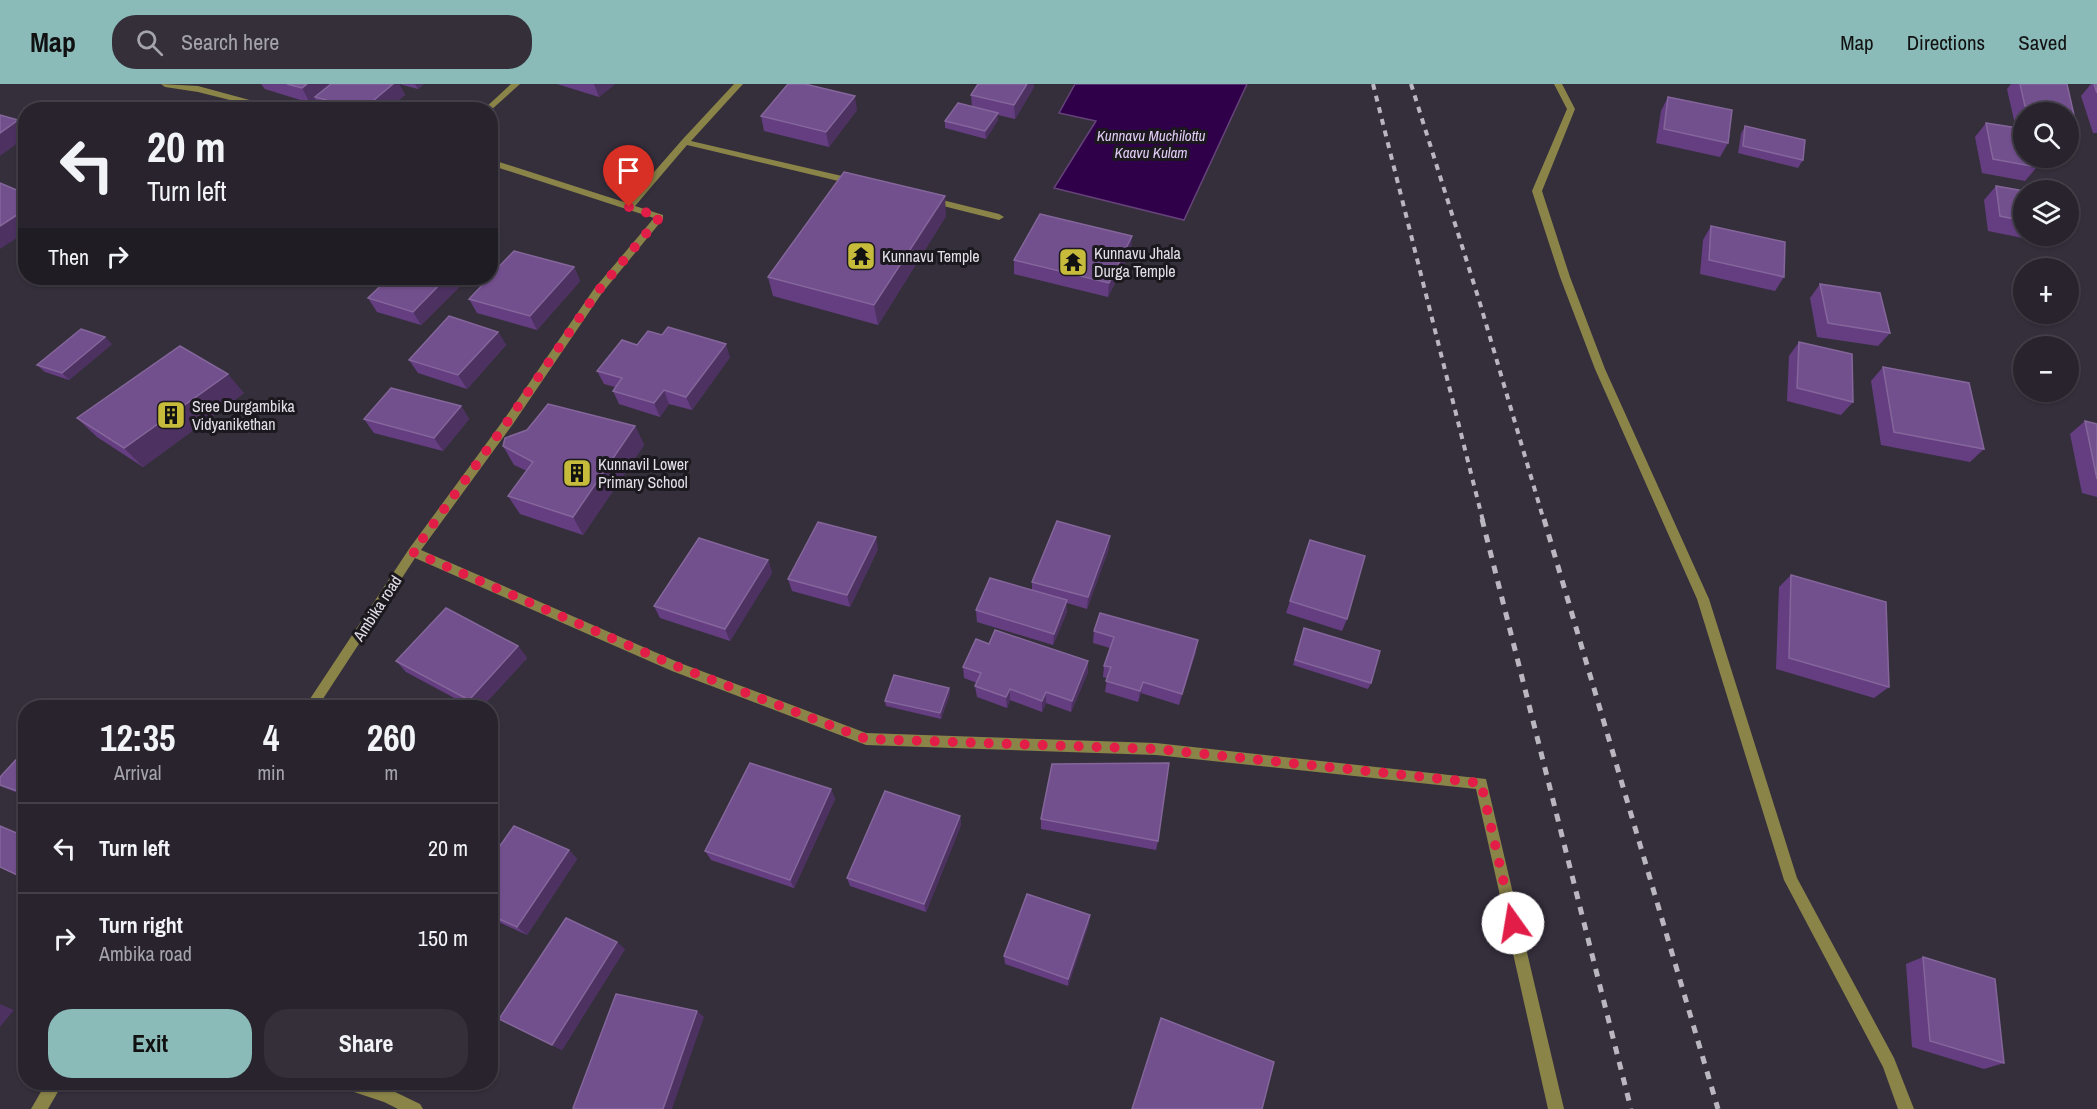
<!DOCTYPE html>
<html lang="en">
<head>
<meta charset="utf-8">
<style>
  body { margin:0; font-family:"Archivo Narrow",sans-serif; background:#342f39; color:#f1f3f6; height:100vh; display:flex; flex-direction:column; font-size:22px; white-space:nowrap }
  * { box-sizing:border-box; margin:0 }
  p { font-size:20px; color:#a5a4aa }
  .icon { flex:none; width:33px; height:33px; fill:none; stroke:currentColor; stroke-width:2; stroke-linecap:round; stroke-linejoin:round }
  .map { position:relative; flex:1; overflow:hidden }
  .sheet { position:absolute; left:18px; top:616px; width:480px; height:390px; display:flex; flex-direction:column; background:#28232d; border-radius:24px; box-shadow:0 2px 4px #0004,0 0 0 2px #444049 }
  .sheet>* { flex:none }
  .guide { position:absolute; left:18px; top:18px; width:480px; height:183px; border-radius:24px; box-shadow:0 2px 4px #0004,0 0 0 2px #444049; background:#28232d; color:#f1f3f6; overflow:hidden }
  .controls { position:absolute; left:2013px; top:18px; display:grid; gap:12px }
  .controls a { display:grid; place-items:center; width:66px; height:66px; border-radius:50%; background:#28232d; box-shadow:0 2px 4px #0004,0 0 0 2px #444049; font-size:30px }
  .pin { position:absolute; display:grid; place-items:center; width:51px; height:51px; color:#fff; margin:-62px -26px; border-radius:50% 50% 50% 0; rotate:-45deg; box-shadow:0 0 6px #0007 }
  .pin .icon { rotate:45deg }
  .me { position:absolute; width:66px; margin:-33px; rotate:347deg; stroke-linejoin:round; filter:drop-shadow(0 0 4px #0008) }
  .turn { display:flex; align-items:center; gap:21px; height:126px; padding:0 30px; font-size:27px }
  .turn .icon { width:78px; height:78px; stroke-width:2.5 }
  .turn b { display:block; font-size:42px; line-height:51px }
  .then { display:flex; align-items:center; height:57px; padding:0 30px; background:#0003; gap:12px; font-size:22px }
  .eta { display:flex; justify-content:space-evenly; align-items:center; height:102px; text-align:center }
  .eta b { font-size:36px; font-weight:800; line-height:42px }
  .cta { display:flex; gap:12px; margin-top:auto; padding:12px 30px }
  .cta a { flex:1; height:69px; border-radius:24px; background:#8bbbb9; color:#111; font-size:24px; font-weight:800; line-height:69px; text-align:center }
  .cta a+a { background:#342f39; color:#f1f3f6 }
  ul { padding:0; list-style:none }
  li { display:flex; align-items:center; gap:18px; height:90px; padding:0 30px; border-top:2px solid #444049 }
  li div { flex:1 }
  li b { display:block; font-size:22px }
  li em { font-style:normal }
  header { display:flex; align-items:center; gap:36px; box-sizing:border-box; height:84px; padding:0 30px; background:#8bbbb9; color:#111 }
  header strong { font-size:28px }
  nav { display:flex; gap:33px; margin-inline-start:auto; font-size:21px }
  .search { width:420px; height:54px; background:#342f39; display:flex; align-items:center; gap:15px; box-sizing:border-box; padding:0 21px; border-radius:24px; color:#a5a4aa; font-size:22px }
  .map>svg:first-child { display:block }
  .water { fill:#2f0049; stroke:#654379; stroke-width:1.5 }
  .lines { fill:none; stroke-linecap:round; stroke-linejoin:round }
  .minor { fill:#8a8448; fill-rule:evenodd }
  .rail-far1 { stroke:#bbb7c1; stroke-width:4; stroke-dasharray:6 6; stroke-linecap:butt }
  .rail { stroke:#bbb7c1; stroke-width:5; stroke-dasharray:8 8; stroke-linecap:butt }
  .wall { fill:#653e82 }
  .shaded-wall { fill:#4c3161 }
  .building { fill:#724f8d; stroke:#84669b; stroke-width:1.5 }
  .route { stroke:#e11d48; stroke-width:10; stroke-dasharray:0 18 }
  .labels { text-anchor:middle; stroke-width:6; stroke-linejoin:round; paint-order:stroke }
  .far-water-label { font-size:15px; font-style:italic; fill:#e1ccf5; stroke:#1b181e }
  .poi-label { font-size:16px; fill:#e3dfe8; stroke:#1b181e; text-anchor:start }
  .street-label { font-size:16px; fill:#e3dfe8; stroke:#1b181e }
</style>
</head>
<body>
<header>
<strong>Map</strong>
<div class="search"><svg class="icon" aria-label="search" viewBox="0 0 24 24"><circle cx="10" cy="10" r="6"/><path d="M15 15l6 6"/></svg>Search here</div>
<nav><a>Map</a><a>Directions</a><a>Saved</a></nav>
</header>
<div class="map">
<svg width="2097" height="1025" viewBox="0 0 2097 1025">
  <rect width="100%" height="100%" fill="#352f3c"/>
  <path class="water" d="M 1075,0 L 1247,0 L 1184,136 L 1054,104 L 1096,37 L 1059,29 Z"/>
  <g class="lines">
    <g class="minor">
      <path d="M 161,0 L 198,2 L 286,26 L 270,26 L 198,8 L 165,3 Z"/>
      <path d="M 511,0 L 520,0 L 490,27 L 490,26 L 483,26 Z"/>
      <path d="M 734,0 L 743,0 L 691,57 L 855,95 L 858,96 L 858,100 L 855,101 L 687,61 L 635,122 L 663,131 L 663,135 L 602,209 L 513,340 L 421,466 L 680,579 L 866,649 L 1156,659 L 1486,695 L 1564,1025 L 1548,1025 L 1476,705 L 1156,671 L 866,661 L 672,587 L 415,474 L 317,624 L 304,624 L 409,465 L 505,334 L 594,205 L 654,134 L 490,81 L 490,75 L 627,119 L 682,56 Z"/>
      <path d="M 1554,0 L 1562,0 L 1575,25 L 1542,107 L 1570,193 L 1605,285 L 1709,515 L 1797,794 L 1894,974 L 1914,1025 L 1898,1025 L 1883,983 L 1784,796 L 1697,515 L 1595,285 L 1560,193 L 1532,107 L 1567,25 Z"/>
      <path d="M 930,113 L 999,130 L 1004,133 L 999,136 L 927,118 L 927,114 Z"/>
      <path d="M 46,999 L 63,999 L 48,1025 L 31,1025 Z"/>
      <path d="M 339,999 L 372,999 L 391,1006 L 420,1020 L 423,1025 L 398,1025 L 384,1018 L 342,1004 Z"/>
    </g>
    <g class="rail-far1">
      <path d="M 1373,0 L 1483,437"/>
      <path d="M 1411,0 L 1479,216 L 1544,437"/>
    </g>
    <g class="rail">
      <path d="M 1482,435 L 1631,1025"/>
      <path d="M 1544,435 L 1718,1025"/>
    </g>
  </g>
  <g class="wall">
    <path d="M 261,0 L 424,0 L 418,5 L 399,0 L 405,11 L 387,26 L 322,26 L 315,15 L 310,19 L 265,5 Z"/>
    <path d="M 557,0 L 615,0 L 599,13 Z"/>
    <path d="M 978,0 L 1034,0 L 1034,3 L 1015,35 L 998,31 L 998,36 L 986,55 L 945,44 L 945,37 L 972,23 L 971,11 Z"/>
    <path d="M 2011,0 L 2067,0 L 2074,31 L 2068,38 L 2068,28 L 2024,28 L 2024,38 L 2014,36 L 2007,5 Z"/>
    <path d="M 2091,0 L 2097,0 L 2097,49 L 2093,49 L 2081,12 Z"/>
    <path d="M 1668,13 L 1728,59 L 1720,73 L 1656,59 L 1661,27 Z"/>
    <path d="M 857,26 L 829,63 L 764,47 L 761,32 Z"/>
    <path d="M 1986,39 L 2037,83 L 2025,97 L 1982,89 L 1975,53 Z"/>
    <path d="M 1745,42 L 1803,76 L 1798,84 L 1738,69 L 1741,50 Z"/>
    <path d="M 1996,102 L 2024,107 L 2024,152 L 2066,152 L 2057,161 L 1988,147 L 1984,116 Z"/>
    <path d="M 946,132 L 878,241 L 773,212 L 768,193 Z"/>
    <path d="M 1711,142 L 1784,193 L 1775,207 L 1700,190 L 1703,156 Z"/>
    <path d="M 1131,166 L 1108,213 L 1014,190 L 1014,176 Z"/>
    <path d="M 574,183 L 580,197 L 537,246 L 477,229 L 469,215 Z"/>
    <path d="M 1820,200 L 1890,249 L 1878,262 L 1817,253 L 1810,214 Z"/>
    <path d="M 460,202 L 421,241 L 377,228 L 368,214 Z"/>
    <path d="M 498,248 L 506,261 L 467,305 L 418,289 L 409,276 Z"/>
    <path d="M 1799,258 L 1853,318 L 1841,331 L 1787,317 L 1789,272 Z"/>
    <path d="M 112,260 L 69,296 L 45,288 L 37,281 Z"/>
    <path d="M 637,261 L 730,273 L 692,326 L 669,320 L 660,333 L 619,320 L 613,307 L 615,303 L 604,300 L 597,287 Z"/>
    <path d="M 1883,283 L 1984,365 L 1970,378 L 1881,361 L 1871,297 Z"/>
    <path d="M 244,309 L 143,383 L 97,353 L 77,334 Z"/>
    <path d="M 461,322 L 469,335 L 443,367 L 374,349 L 364,335 Z"/>
    <path d="M 2085,337 L 2097,340 L 2097,413 L 2082,409 L 2070,350 Z"/>
    <path d="M 635,342 L 644,361 L 583,451 L 520,430 L 508,412 L 527,387 L 514,381 L 503,362 L 527,346 Z"/>
    <path d="M 1310,456 L 1347,535 L 1342,547 L 1286,529 Z"/>
    <path d="M 1109,464 L 1087,525 L 1067,519 L 1067,528 L 1053,561 L 977,538 L 976,526 L 1032,506 L 1032,498 Z"/>
    <path d="M 878,465 L 850,523 L 792,507 L 788,495 Z"/>
    <path d="M 768,476 L 772,489 L 730,557 L 660,534 L 654,522 Z"/>
    <path d="M 1791,491 L 1889,603 L 1874,614 L 1776,585 L 1779,503 Z"/>
    <path d="M 1304,544 L 1371,599 L 1368,605 L 1293,581 Z"/>
    <path d="M 1094,547 L 1196,568 L 1179,621 L 1141,609 L 1138,618 L 1105,608 L 1107,594 L 1103,593 L 1104,582 L 1110,564 L 1093,559 Z"/>
    <path d="M 989,560 L 1088,577 L 1088,588 L 1071,628 L 1046,619 L 1042,628 L 1010,616 L 1007,624 L 977,613 L 975,602 L 977,599 L 964,594 L 963,583 Z"/>
    <path d="M 518,562 L 527,574 L 481,624 L 473,624 L 406,588 L 396,577 Z"/>
    <path d="M 949,604 L 950,609 L 941,635 L 886,622 L 885,617 Z"/>
    <path d="M 26,665 L 26,712 L 0,702 L 0,693 Z"/>
    <path d="M 831,705 L 835,715 L 794,804 L 711,776 L 705,767 Z"/>
    <path d="M 960,732 L 961,741 L 926,828 L 850,802 L 847,794 Z"/>
    <path d="M 1041,735 L 1158,757 L 1156,766 L 1041,745 Z"/>
    <path d="M 569,766 L 577,775 L 527,851 L 490,834 L 490,776 Z"/>
    <path d="M 1089,839 L 1068,902 L 1005,880 L 1004,872 Z"/>
    <path d="M 625,865 L 562,966 L 499,935 Z"/>
    <path d="M 1923,873 L 2004,979 L 1984,985 L 1912,963 L 1906,880 Z"/>
  </g>
  <g class="shaded-wall">
    <path d="M 307,0 L 334,0 L 315,13 L 315,15 L 310,19 L 302,4 Z"/>
    <path d="M 393,0 L 399,0 L 405,11 L 387,26 L 362,26 Z"/>
    <path d="M 415,0 L 424,0 L 418,5 Z"/>
    <path d="M 594,0 L 615,0 L 599,13 Z"/>
    <path d="M 1027,0 L 1034,0 L 1034,3 L 1015,35 L 1014,21 Z"/>
    <path d="M 855,12 L 857,26 L 829,63 L 826,48 Z"/>
    <path d="M 998,29 L 998,36 L 986,55 L 985,47 Z"/>
    <path d="M 18,36 L 26,45 L 26,53 L 0,72 L 0,49 Z"/>
    <path d="M 945,112 L 946,132 L 878,241 L 874,221 Z"/>
    <path d="M 26,125 L 26,148 L 0,165 L 0,142 Z"/>
    <path d="M 1132,152 L 1131,166 L 1108,213 L 1109,199 Z"/>
    <path d="M 574,183 L 580,197 L 537,246 L 530,232 Z"/>
    <path d="M 446,194 L 455,194 L 460,202 L 421,241 L 413,228 Z"/>
    <path d="M 498,248 L 506,261 L 467,305 L 458,291 Z"/>
    <path d="M 105,253 L 112,260 L 69,296 L 62,289 Z"/>
    <path d="M 726,260 L 730,273 L 692,326 L 686,313 Z"/>
    <path d="M 228,290 L 244,309 L 143,383 L 124,364 Z"/>
    <path d="M 664,306 L 669,320 L 660,333 L 654,319 Z"/>
    <path d="M 461,322 L 469,335 L 443,367 L 434,354 Z"/>
    <path d="M 635,342 L 644,361 L 583,451 L 573,433 Z"/>
    <path d="M 1110,452 L 1109,464 L 1087,525 L 1088,513 Z"/>
    <path d="M 876,453 L 878,465 L 850,523 L 847,511 Z"/>
    <path d="M 768,476 L 772,489 L 730,557 L 725,545 Z"/>
    <path d="M 1067,516 L 1067,528 L 1053,561 L 1054,550 Z"/>
    <path d="M 1198,556 L 1196,568 L 1179,621 L 1182,610 Z"/>
    <path d="M 518,562 L 527,574 L 481,624 L 476,624 L 469,616 Z"/>
    <path d="M 1088,577 L 1088,588 L 1071,628 L 1072,617 Z"/>
    <path d="M 1143,598 L 1141,609 L 1138,618 L 1140,607 Z"/>
    <path d="M 949,604 L 950,609 L 941,635 L 940,629 Z"/>
    <path d="M 1010,605 L 1010,616 L 1007,624 L 1006,613 Z"/>
    <path d="M 1046,608 L 1046,619 L 1042,628 L 1042,617 Z"/>
    <path d="M 831,705 L 835,715 L 794,804 L 790,796 Z"/>
    <path d="M 960,732 L 961,741 L 926,828 L 924,820 Z"/>
    <path d="M 569,766 L 577,775 L 527,851 L 517,843 Z"/>
    <path d="M 1090,831 L 1089,839 L 1068,902 L 1068,895 Z"/>
    <path d="M 617,858 L 625,865 L 562,966 L 552,961 Z"/>
    <path d="M 0,920 L 14,926 L 0,943 Z"/>
    <path d="M 697,927 L 704,933 L 672,1025 L 663,1025 Z"/>
  </g>
  <g class="building">
    <path d="M 287,0 L 307,0 L 302,4 Z"/>
    <path d="M 331,0 L 393,0 L 362,26 L 315,13 Z"/>
    <path d="M 788,0 L 805,0 L 855,12 L 826,48 L 761,32 Z"/>
    <path d="M 978,0 L 1027,0 L 1014,21 L 971,11 Z"/>
    <path d="M 2020,0 L 2067,0 L 2074,31 L 2068,30 L 2068,28 L 2061,28 L 2025,22 Z"/>
    <path d="M 2094,0 L 2097,0 L 2097,9 Z"/>
    <path d="M 1668,13 L 1732,26 L 1728,59 L 1664,45 Z"/>
    <path d="M 958,19 L 998,29 L 985,47 L 945,37 Z"/>
    <path d="M 0,31 L 18,36 L 0,49 Z"/>
    <path d="M 1986,39 L 2024,45 L 2024,74 L 2035,74 L 2037,83 L 1993,75 Z"/>
    <path d="M 1745,42 L 1805,56 L 1803,76 L 1743,62 Z"/>
    <path d="M 844,88 L 945,112 L 874,221 L 768,193 Z"/>
    <path d="M 0,99 L 26,110 L 26,125 L 0,142 Z"/>
    <path d="M 1996,102 L 2024,107 L 2024,137 L 2000,132 Z"/>
    <path d="M 1040,130 L 1132,152 L 1109,199 L 1014,176 Z"/>
    <path d="M 1711,142 L 1785,158 L 1784,193 L 1709,176 Z"/>
    <path d="M 514,167 L 574,183 L 530,232 L 469,215 L 489,194 L 490,194 L 490,192 Z"/>
    <path d="M 389,194 L 446,194 L 413,228 L 368,214 Z"/>
    <path d="M 1820,200 L 1880,209 L 1890,249 L 1828,239 Z"/>
    <path d="M 449,232 L 498,248 L 458,291 L 409,276 Z"/>
    <path d="M 668,243 L 726,260 L 686,313 L 664,306 L 654,319 L 613,307 L 622,294 L 597,287 L 622,256 L 637,261 L 648,247 L 662,251 Z"/>
    <path d="M 81,245 L 105,253 L 62,289 L 37,281 Z"/>
    <path d="M 1799,258 L 1852,270 L 1853,318 L 1797,304 Z"/>
    <path d="M 180,262 L 228,290 L 124,364 L 77,334 Z"/>
    <path d="M 1883,283 L 1969,299 L 1984,365 L 1894,348 Z"/>
    <path d="M 391,304 L 461,322 L 434,354 L 364,335 Z"/>
    <path d="M 548,320 L 635,342 L 573,433 L 508,412 L 533,378 L 503,362 L 505,354 L 527,346 Z"/>
    <path d="M 2085,337 L 2097,340 L 2097,395 Z"/>
    <path d="M 1057,437 L 1110,452 L 1088,513 L 1032,498 Z"/>
    <path d="M 818,438 L 876,453 L 847,511 L 788,495 Z"/>
    <path d="M 699,454 L 768,476 L 725,545 L 654,522 Z"/>
    <path d="M 1310,456 L 1365,472 L 1347,535 L 1290,517 Z"/>
    <path d="M 1791,491 L 1886,518 L 1889,603 L 1789,574 Z"/>
    <path d="M 990,494 L 1067,516 L 1054,550 L 976,526 Z"/>
    <path d="M 446,524 L 518,562 L 469,616 L 396,577 Z"/>
    <path d="M 1100,529 L 1198,556 L 1182,610 L 1143,598 L 1140,607 L 1106,597 L 1111,583 L 1104,582 L 1114,553 L 1094,547 Z"/>
    <path d="M 1304,544 L 1380,567 L 1371,599 L 1295,576 Z"/>
    <path d="M 995,546 L 1088,577 L 1072,617 L 1046,608 L 1042,617 L 1010,605 L 1006,613 L 975,602 L 981,589 L 963,583 L 976,555 L 989,560 Z"/>
    <path d="M 894,591 L 949,604 L 940,629 L 885,617 Z"/>
    <path d="M 375,615 L 403,624 L 368,624 Z"/>
    <path d="M 26,665 L 26,710 L 0,701 L 0,693 Z"/>
    <path d="M 750,679 L 831,705 L 790,796 L 705,767 Z"/>
    <path d="M 1169,679 L 1158,757 L 1041,735 L 1052,680 Z"/>
    <path d="M 885,707 L 960,732 L 924,820 L 847,794 Z"/>
    <path d="M 0,742 L 26,753 L 26,795 L 0,783 Z"/>
    <path d="M 514,742 L 569,766 L 517,843 L 490,831 L 490,776 Z"/>
    <path d="M 1027,810 L 1090,831 L 1068,895 L 1004,872 Z"/>
    <path d="M 566,834 L 617,858 L 552,961 L 499,935 Z"/>
    <path d="M 1923,873 L 1995,895 L 2004,979 L 1930,957 Z"/>
    <path d="M 616,910 L 697,927 L 663,1025 L 576,1025 L 573,1024 Z"/>
    <path d="M 1161,934 L 1274,978 L 1262,1025 L 1132,1025 Z"/>
  </g>
  <g class="lines">
    <path class="route" d="M 629,123 L 660,133 L 598,207 L 508,337 L 413,468 L 676,582 L 866,655 L 1156,665 L 1481,699 L 1513,839"/>
  </g>
  <defs>
    <g id="temple-square" transform="scale(1.5)"><rect x="-9" y="-9" width="18" height="18" rx="4" fill="#c7bb3b" stroke="#1b181e"/><path d="M0-6L5-2H3V0L6.5 2.5H4V6H1.5V3h-3V6H-4V2.5H-6.5L-3 0V-2H-5Z" fill="#111"/></g>
    <g id="building-square" transform="scale(1.5)"><rect x="-9" y="-9" width="18" height="18" rx="4" fill="#c7bb3b" stroke="#1b181e"/><path d="M-4-6H4V6H1V3H-1V6H-4ZM-2.5-4.3h1.7v1.8h-1.7ZM.8-4.3h1.7v1.8H.8ZM-2.5-1h1.7V.8h-1.7ZM.8-1h1.7V.8H.8Z" fill="#111"/></g>
  </defs>
  <g fill-rule="evenodd">
    <use href="#temple-square" x="861" y="172"/>
    <use href="#temple-square" x="1073" y="178"/>
    <use href="#building-square" x="171" y="331"/>
    <use href="#building-square" x="577" y="389"/>
  </g>
  <g class="labels">
    <g class="far-water-label">
      <text x="1151" y="57">Kunnavu Muchilottu<tspan x="1151" dy="17">Kaavu Kulam</tspan></text>
    </g>
    <g class="poi-label">
      <text x="1094" y="175">Kunnavu Jhala<tspan x="1094" dy="18">Durga Temple</tspan></text>
      <text x="882" y="178">Kunnavu Temple</text>
      <text x="192" y="328">Sree Durgambika<tspan x="192" dy="18">Vidyanikethan</tspan></text>
      <text x="598" y="386">Kunnavil Lower<tspan x="598" dy="18">Primary School</tspan></text>
    </g>
    <g class="street-label">
      <text transform="translate(377 524) rotate(-57)" y="6">Ambika road</text>
    </g>
  </g>
</svg>
<div class="controls">
<a><svg class="icon" aria-label="search" viewBox="0 0 24 24"><circle cx="10" cy="10" r="6"/><path d="M15 15l6 6"/></svg></a>
<a><svg class="icon" aria-label="layers" viewBox="0 0 24 24"><path d="M12 4l9 5-9 5-9-5zM3 14l9 5 9-5"/></svg></a>
<a>+</a>
<a>−</a>
</div>
<div class="pin" style="left:629px;top:123px;background:#d93025"><svg class="icon" aria-label="arrive" viewBox="0 0 24 24"><path d="M6 21V4h12l-3 4 3 4H6"/></svg></div>
<svg class="me" style="left:1513px;top:839px" viewBox="-20 -20 40 40"><circle r="19" fill="#fff"/><path d="M0-13L10 11 0 6-10 11z" fill="#e11d48"/></svg>
<div class="guide">
<div class="turn"><svg class="icon" aria-label="left" viewBox="0 0 24 24"><path d="M17 20v-9H6M10 6l-5 5 5 5"/></svg><div><b>20 m</b>Turn left</div></div>
<div class="then">Then<svg class="icon" aria-label="right" viewBox="0 0 24 24"><path d="M7 20v-9h11M14 6l5 5-5 5"/></svg></div>
</div>
<section class="sheet">
<div class="eta">
<div><b>12:35</b><p>Arrival</p></div>
<div><b>4</b><p>min</p></div>
<div><b>260</b><p>m</p></div>
</div>
<ul>
<li><svg class="icon" aria-label="left" viewBox="0 0 24 24"><path d="M17 20v-9H6M10 6l-5 5 5 5"/></svg><div><b>Turn left</b></div><em>20 m</em></li>
<li><svg class="icon" aria-label="right" viewBox="0 0 24 24"><path d="M7 20v-9h11M14 6l5 5-5 5"/></svg><div><b>Turn right</b><p>Ambika road</p></div><em>150 m</em></li>
</ul>
<div class="cta"><a>Exit</a><a>Share</a></div>
</section>
</div>
</body>
</html>
